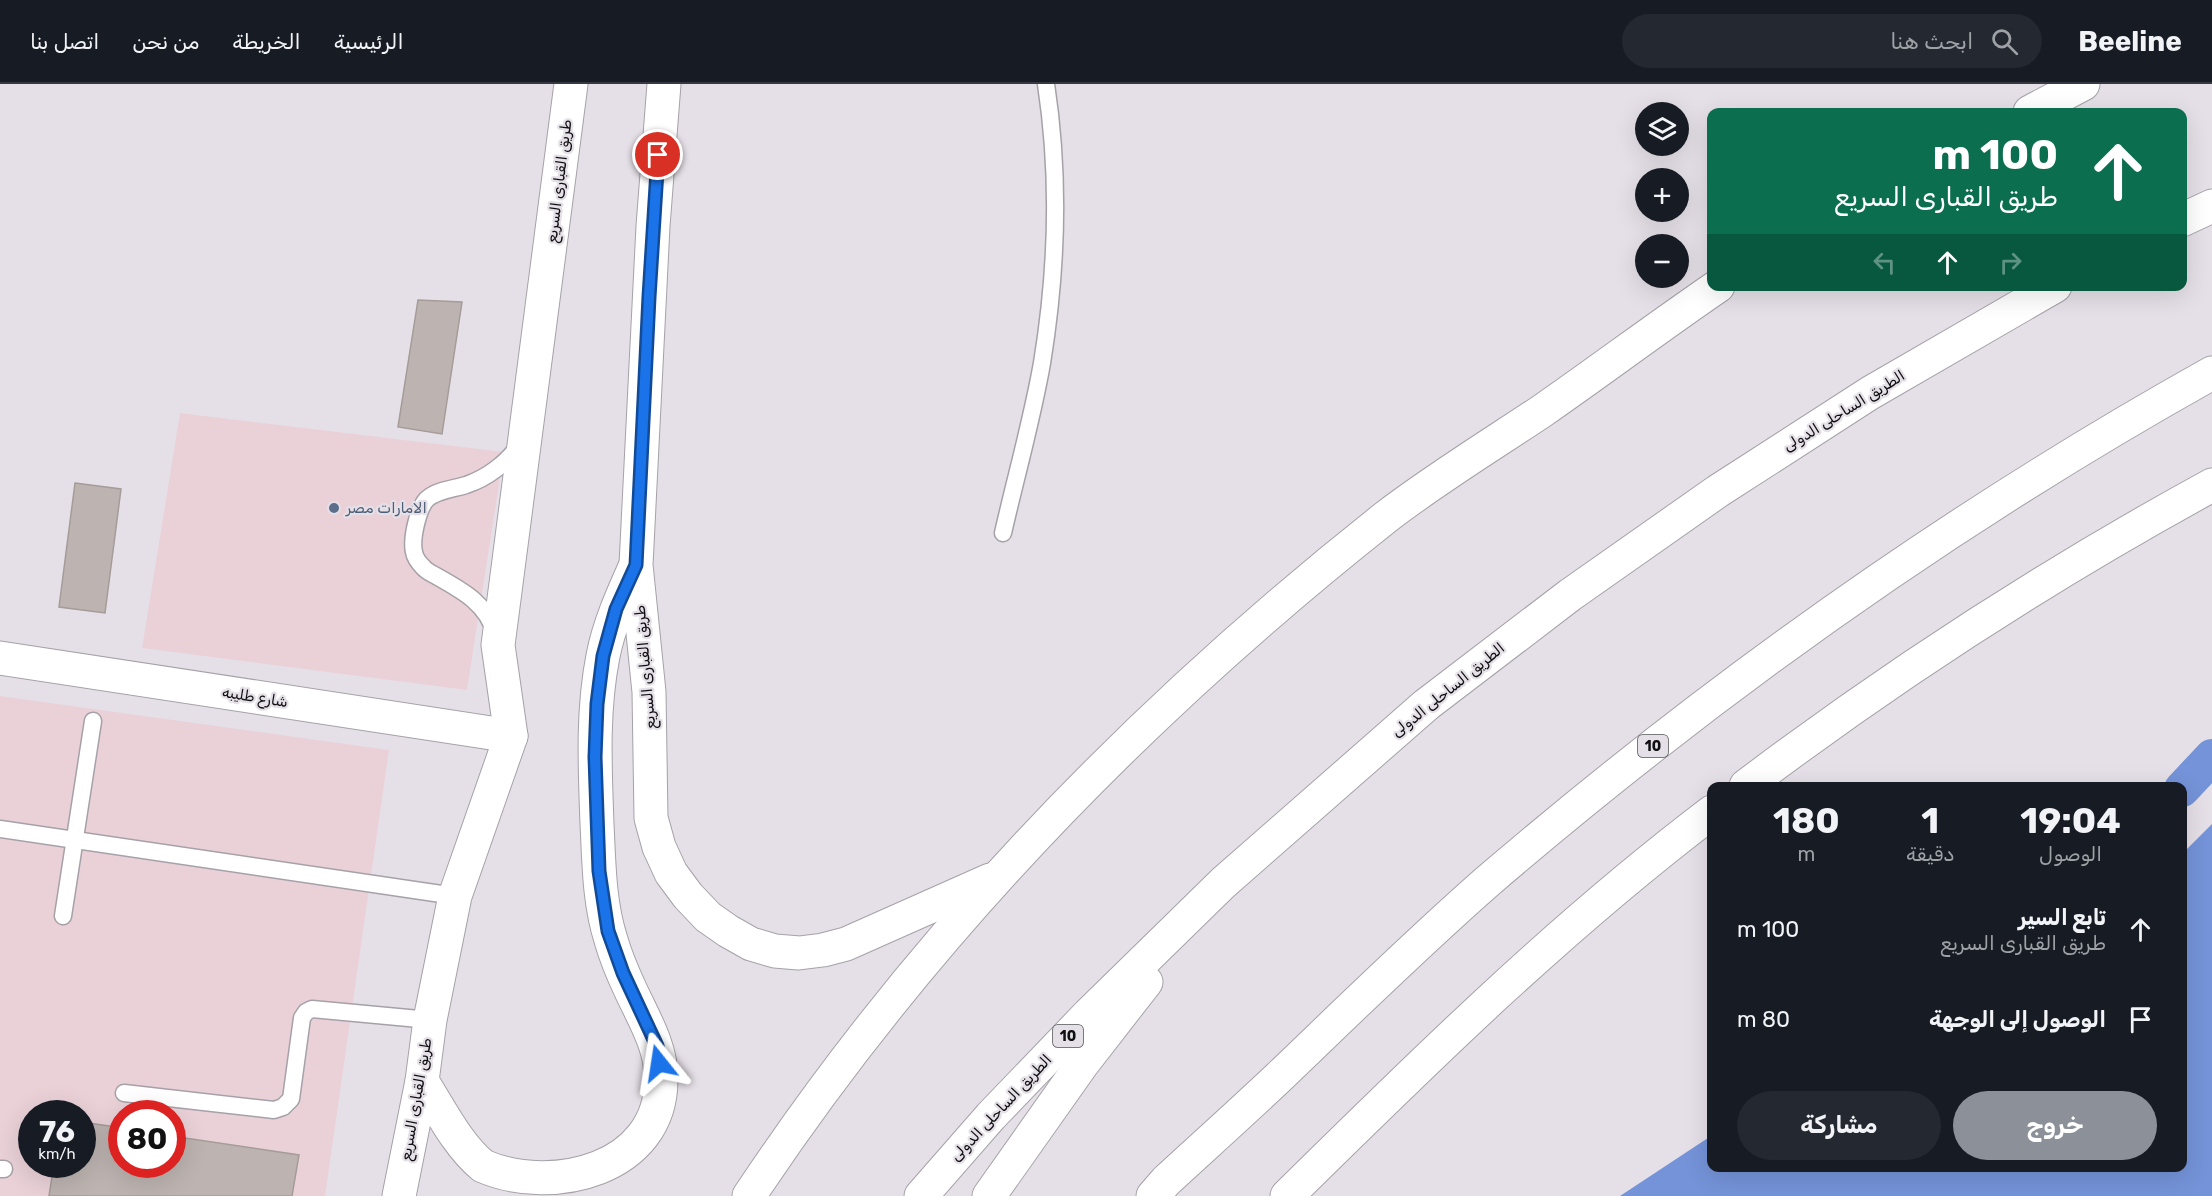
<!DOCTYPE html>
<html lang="ar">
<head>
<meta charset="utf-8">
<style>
  body { margin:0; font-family:Rubik,Vazirmatn,sans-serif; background:#242831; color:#f1f3f6; direction:rtl; height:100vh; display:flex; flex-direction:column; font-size:22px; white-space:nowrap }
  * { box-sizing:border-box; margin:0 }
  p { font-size:20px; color:#9ea1a6 }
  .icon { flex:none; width:33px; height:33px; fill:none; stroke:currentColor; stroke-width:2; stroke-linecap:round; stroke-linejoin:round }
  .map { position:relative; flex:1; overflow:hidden; direction:ltr }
  .details { position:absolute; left:1707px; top:698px; width:480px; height:390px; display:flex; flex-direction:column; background:#171b24; border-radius:12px; box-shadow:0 6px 24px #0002; direction:rtl }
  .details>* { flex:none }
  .top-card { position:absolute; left:1707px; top:24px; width:480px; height:183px; border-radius:12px; box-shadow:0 6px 24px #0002; direction:rtl; background:#0b6e4f; color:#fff; overflow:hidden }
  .tools { position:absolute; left:1635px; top:18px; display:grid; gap:12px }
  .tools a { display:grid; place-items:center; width:54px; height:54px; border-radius:50%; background:#171b24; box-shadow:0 6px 24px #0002; font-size:30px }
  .speed { position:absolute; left:18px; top:1016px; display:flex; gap:12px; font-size:30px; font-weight:700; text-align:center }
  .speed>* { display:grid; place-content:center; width:78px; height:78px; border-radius:50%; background:#171b24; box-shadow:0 6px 24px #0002; line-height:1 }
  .speed small { font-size:15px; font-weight:400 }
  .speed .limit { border:9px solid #d22; background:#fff; color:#111 }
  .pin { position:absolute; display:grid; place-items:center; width:51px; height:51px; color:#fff; margin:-26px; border:3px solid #fff; border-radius:50%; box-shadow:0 2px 6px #0007 }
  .me { position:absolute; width:66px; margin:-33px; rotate:345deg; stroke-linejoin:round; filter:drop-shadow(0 0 4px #0008) }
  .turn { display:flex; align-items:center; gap:21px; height:126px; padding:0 30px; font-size:27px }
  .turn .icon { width:78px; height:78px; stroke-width:2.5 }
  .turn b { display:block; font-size:42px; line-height:51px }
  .lanes { display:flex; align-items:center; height:57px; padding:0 30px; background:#0003; justify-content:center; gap:30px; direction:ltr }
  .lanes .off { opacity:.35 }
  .eta { display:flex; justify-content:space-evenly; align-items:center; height:102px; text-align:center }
  .eta b { font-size:36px; font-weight:700; line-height:42px }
  .action { display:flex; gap:12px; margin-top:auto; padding:12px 30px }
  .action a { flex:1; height:69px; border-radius:36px; background:#8c9099; color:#fff; font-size:24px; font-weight:700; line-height:69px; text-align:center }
  .action a+a { background:#242831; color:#f1f3f6 }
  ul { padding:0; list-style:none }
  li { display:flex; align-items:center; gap:18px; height:90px; padding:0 30px }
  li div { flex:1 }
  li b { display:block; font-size:22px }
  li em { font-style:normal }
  header { display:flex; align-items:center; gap:36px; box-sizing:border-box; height:84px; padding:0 30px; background:#171b24; border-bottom:2px solid #363941 }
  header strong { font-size:28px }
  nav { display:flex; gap:33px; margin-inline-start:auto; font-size:21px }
  .search { width:420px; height:54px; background:#242831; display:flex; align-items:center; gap:15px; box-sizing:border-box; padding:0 21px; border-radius:33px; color:#9ea1a6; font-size:22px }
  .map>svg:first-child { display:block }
  .commercial { fill:#ead1d8; fill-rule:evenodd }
  .water { fill:#7493d8 }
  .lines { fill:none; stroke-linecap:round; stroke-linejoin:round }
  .canal { stroke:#7493d8; stroke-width:36 }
  .building { fill:#bdb4b1; stroke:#a59c99; stroke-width:1.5 }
  .lane-casing { stroke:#a6a1a8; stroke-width:19 }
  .street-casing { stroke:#a6a1a8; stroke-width:35 }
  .highway-casing { stroke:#a6a1a8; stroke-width:35 }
  .lane { stroke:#fff; stroke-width:16 }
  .street { stroke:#fff; stroke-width:33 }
  .highway { stroke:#fff; stroke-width:33 }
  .route-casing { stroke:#114b97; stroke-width:15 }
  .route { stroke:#1a73e8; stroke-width:10 }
  .service-dot { fill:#5c6f8a; stroke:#e5e0e7; stroke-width:2 }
  .labels { text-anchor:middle; stroke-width:4.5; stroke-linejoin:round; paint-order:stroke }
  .shield { fill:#e5e0e7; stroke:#4f4d50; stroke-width:1.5 }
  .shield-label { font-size:14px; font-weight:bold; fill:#0f0e10 }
  .street-label { font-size:15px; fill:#0f0e10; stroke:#e5e0e7 }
  .service-label { font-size:15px; fill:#4e5e75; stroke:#e5e0e7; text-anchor:start }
</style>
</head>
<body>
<header>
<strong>Beeline</strong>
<div class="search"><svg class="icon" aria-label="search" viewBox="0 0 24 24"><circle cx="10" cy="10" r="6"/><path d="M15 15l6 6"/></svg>ابحث هنا</div>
<nav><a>الرئيسية</a><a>الخريطة</a><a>من نحن</a><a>اتصل بنا</a></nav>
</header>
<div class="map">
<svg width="2212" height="1112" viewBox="0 0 2212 1112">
  <rect width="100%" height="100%" fill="#e5e0e7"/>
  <g class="commercial">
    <path d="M 180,329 L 504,368 L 467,606 L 142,564 Z"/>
    <path d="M 0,612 L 389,666 L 325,1112 L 0,1112 ZM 32,1029 L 82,1029 L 82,1080 L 32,1080 ZM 122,1029 L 172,1029 L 172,1080 L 122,1080 Z"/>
  </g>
  <path class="water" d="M 2212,740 L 2212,1112 L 1620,1112 L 1711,1052 L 1712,1083 L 2182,1083 L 2183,769 Z"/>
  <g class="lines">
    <path class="canal" d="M 2182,705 L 2212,673"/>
  </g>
  <g class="building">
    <path d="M 418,216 L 462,218 L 442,350 L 398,343 Z"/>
    <path d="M 75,399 L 121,405 L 105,529 L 59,523 Z"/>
    <path d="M 82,1038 L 122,1044 L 122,1080 L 172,1080 L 172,1052 L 299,1071 L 292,1112 L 49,1112 L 54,1080 L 82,1080 Z"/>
  </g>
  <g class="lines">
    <g class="lane-casing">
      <g id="lane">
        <path d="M 1003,449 C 1016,392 1032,336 1042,279 C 1057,187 1060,92 1046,0"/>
        <path d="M 495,549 C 487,520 463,507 438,493 C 433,490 427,488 423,483 C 419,479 415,474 414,468 C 411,455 418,424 427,415 C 437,406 453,405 466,401 C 487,394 507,379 520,360"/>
        <path d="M 0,745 L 455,812"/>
        <path d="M 63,832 L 93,637"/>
        <path d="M 124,1009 L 274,1026 L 283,1023 L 291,1015 L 302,934 L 306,928 L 312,925 L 430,936"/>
        <path d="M 0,1085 L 4,1085"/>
      </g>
    </g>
    <g class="street-casing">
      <path id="street" d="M 0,574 L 511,652"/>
    </g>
    <g class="highway-casing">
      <g id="highway">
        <path d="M 664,0 L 653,142 L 636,481 L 649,608 L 651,734 L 659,763 L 671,789 L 688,812 L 708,833 L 728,847 L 751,860 L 775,867 L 799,869 L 823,866 L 846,860 L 990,796"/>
        <path d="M 2030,28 L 2083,0"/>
        <path d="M 2182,136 L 2212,122"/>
        <path d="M 1746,702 C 1894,590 2049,490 2212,401"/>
        <path d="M 422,997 C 439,1024 458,1062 483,1082 C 553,1112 661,1085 661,996 C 662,964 644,935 631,907 C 623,890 616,874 611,856 C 599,819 599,779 597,740 C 595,684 592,627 603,572 C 609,541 622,512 635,483"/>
        <path d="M 399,1112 L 422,997 L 430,936 L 455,812 L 511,652 L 498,561 L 571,0"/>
        <path d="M 749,1112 C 921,853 1142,626 1386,433 C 1434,396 1491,361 1542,327 C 1601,286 1658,243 1718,202"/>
        <path d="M 921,1112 L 991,1032 L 1089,930 L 1223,799 L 1426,621 L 1570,511 L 1718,407 L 1870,309 L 2055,202"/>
        <path d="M 989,1112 L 1083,979 L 1146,898"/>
        <path d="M 1153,1112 L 1166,1097 C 1204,1062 1242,1028 1279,993 C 1348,927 1416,860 1488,797 C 1712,605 1954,433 2212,289"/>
        <path d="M 1287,1112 C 1423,978 1559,844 1712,728"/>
      </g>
    </g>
    <use href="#lane" class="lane"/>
    <use href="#street" class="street"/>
    <use href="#highway" class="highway"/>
  </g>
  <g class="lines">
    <g class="route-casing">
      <path id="route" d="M 658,71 L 649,213 L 636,481 L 616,525 L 603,572 L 597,620 L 595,673 L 599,787 L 608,847 L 623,889 L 657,962 L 659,979"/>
    </g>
    <use href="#route" class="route"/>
  </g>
  <circle class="service-dot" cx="334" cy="424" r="6"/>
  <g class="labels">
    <g class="shield">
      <rect x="1638" y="651" width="30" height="22" rx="4.5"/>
      <rect x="1053" y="941" width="30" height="22" rx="4.5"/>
    </g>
    <g class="shield-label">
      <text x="1653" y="667">10</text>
      <text x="1068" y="957">10</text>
    </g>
    <g class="street-label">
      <text transform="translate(559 97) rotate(-83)" y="5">طريق القبارى السريع</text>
      <text transform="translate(1844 327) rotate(-32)" y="5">الطريق الساحلى الدولى</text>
      <text transform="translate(645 583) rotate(-95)" y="5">طريق القبارى السريع</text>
      <text transform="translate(1448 606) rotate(-39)" y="5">الطريق الساحلى الدولى</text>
      <text transform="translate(255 613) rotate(9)" y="5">شارع طليبه</text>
      <text transform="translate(416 1015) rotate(-80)" y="5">طريق القبارى السريع</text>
      <text transform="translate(1001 1024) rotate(-47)" y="5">الطريق الساحلى الدولى</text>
    </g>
    <g class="service-label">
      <text x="346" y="429">الامارات مصر</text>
    </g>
  </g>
</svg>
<div class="tools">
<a><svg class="icon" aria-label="layers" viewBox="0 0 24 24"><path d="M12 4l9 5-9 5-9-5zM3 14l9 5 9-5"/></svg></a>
<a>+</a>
<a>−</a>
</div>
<div class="speed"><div>76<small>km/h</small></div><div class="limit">80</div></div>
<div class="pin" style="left:658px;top:71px;background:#d93025"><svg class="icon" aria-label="arrive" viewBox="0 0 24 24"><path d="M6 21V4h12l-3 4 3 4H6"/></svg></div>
<svg class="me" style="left:659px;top:979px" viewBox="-20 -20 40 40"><path d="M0-17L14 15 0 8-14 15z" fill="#1a73e8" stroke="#fff" stroke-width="4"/></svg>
<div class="top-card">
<div class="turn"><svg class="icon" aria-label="ahead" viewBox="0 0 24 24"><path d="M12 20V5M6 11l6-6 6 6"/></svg><div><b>100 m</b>طريق القبارى السريع</div></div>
<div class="lanes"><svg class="icon off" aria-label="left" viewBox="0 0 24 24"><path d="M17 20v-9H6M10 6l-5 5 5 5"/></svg><svg class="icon" aria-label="ahead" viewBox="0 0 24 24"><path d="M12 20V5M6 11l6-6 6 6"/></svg><svg class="icon off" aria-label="right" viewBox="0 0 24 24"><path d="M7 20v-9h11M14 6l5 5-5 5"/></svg></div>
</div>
<section class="details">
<div class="eta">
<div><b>19:04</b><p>الوصول</p></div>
<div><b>1</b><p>دقيقة</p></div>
<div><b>180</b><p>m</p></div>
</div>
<ul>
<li><svg class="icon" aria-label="ahead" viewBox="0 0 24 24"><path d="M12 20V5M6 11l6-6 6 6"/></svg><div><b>تابع السير</b><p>طريق القبارى السريع</p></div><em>100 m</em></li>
<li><svg class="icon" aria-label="arrive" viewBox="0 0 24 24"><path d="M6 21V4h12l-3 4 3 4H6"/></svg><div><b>الوصول إلى الوجهة</b></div><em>80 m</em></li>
</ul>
<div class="action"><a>خروج</a><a>مشاركة</a></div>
</section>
</div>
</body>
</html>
